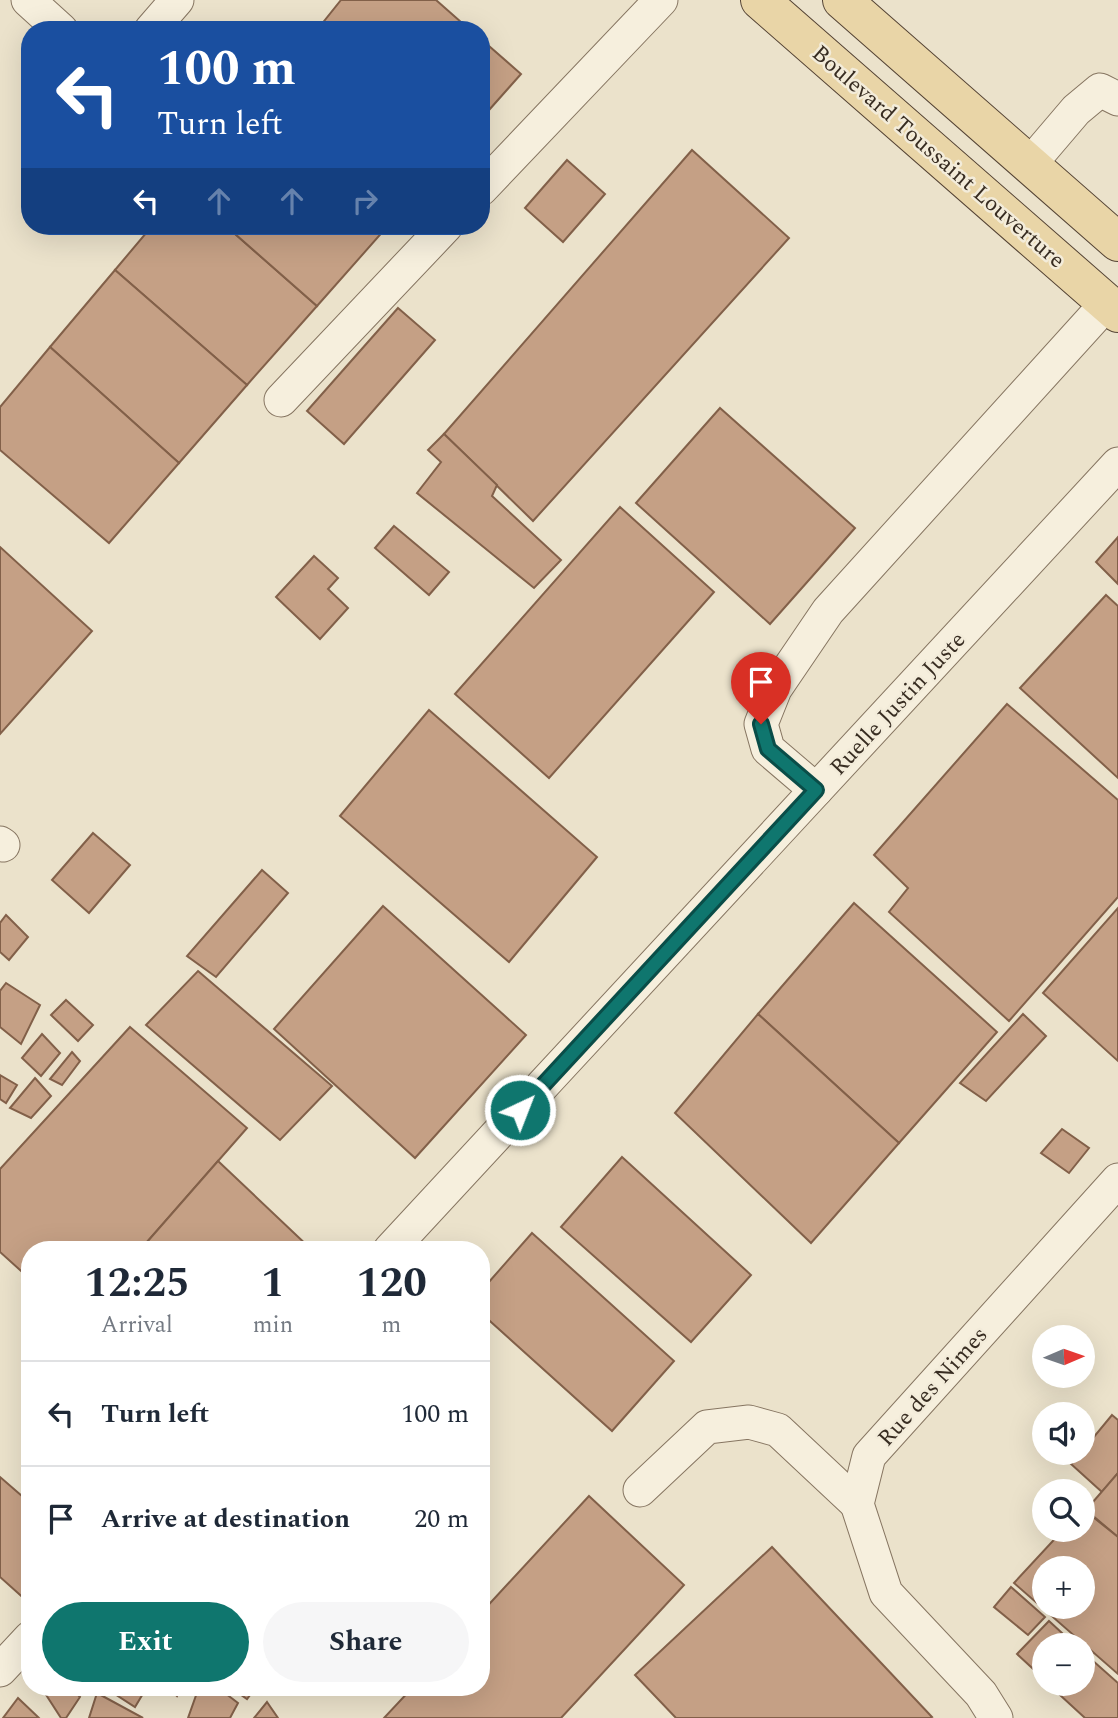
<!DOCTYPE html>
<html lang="en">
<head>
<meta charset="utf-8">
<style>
  body { margin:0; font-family:Spectral,serif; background:#f6f6f7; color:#1f2937; height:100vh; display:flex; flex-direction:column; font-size:26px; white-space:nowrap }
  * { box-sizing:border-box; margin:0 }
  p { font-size:23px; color:#747a83 }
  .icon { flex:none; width:38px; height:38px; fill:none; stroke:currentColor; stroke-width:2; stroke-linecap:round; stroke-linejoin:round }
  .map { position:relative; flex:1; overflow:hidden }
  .drawer { position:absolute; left:21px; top:1241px; width:469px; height:455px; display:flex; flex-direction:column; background:#fff; border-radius:28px; box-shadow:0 7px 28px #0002 }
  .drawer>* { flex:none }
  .top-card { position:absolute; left:21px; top:21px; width:469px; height:214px; border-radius:28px; box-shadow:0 7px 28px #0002; background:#1a4fa0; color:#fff; overflow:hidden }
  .needle { width:46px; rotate:88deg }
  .tools { position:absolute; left:1032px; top:1325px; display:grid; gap:14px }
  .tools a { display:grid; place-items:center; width:63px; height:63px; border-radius:50%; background:#fff; box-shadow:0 7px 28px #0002; font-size:35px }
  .pin { position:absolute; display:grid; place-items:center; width:60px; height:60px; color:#fff; margin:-72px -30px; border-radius:50% 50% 50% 0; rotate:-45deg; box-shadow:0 0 7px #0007 }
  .pin .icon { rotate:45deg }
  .me { position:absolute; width:77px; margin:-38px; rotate:43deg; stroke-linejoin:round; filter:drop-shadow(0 0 5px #0008) }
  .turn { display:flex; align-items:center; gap:24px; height:147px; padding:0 21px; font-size:32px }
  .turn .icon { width:91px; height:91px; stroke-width:2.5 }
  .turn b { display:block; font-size:49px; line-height:60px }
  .lanes { display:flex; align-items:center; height:66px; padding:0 21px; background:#0003; justify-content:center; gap:35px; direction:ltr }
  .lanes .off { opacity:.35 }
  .eta { display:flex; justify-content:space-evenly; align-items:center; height:119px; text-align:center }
  .eta b { font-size:42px; font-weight:700; line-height:49px }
  .action { display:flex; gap:14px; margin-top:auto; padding:14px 21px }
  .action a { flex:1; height:80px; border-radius:42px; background:#0f766e; color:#fff; font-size:28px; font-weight:700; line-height:80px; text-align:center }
  .action a+a { background:#f6f6f7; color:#1f2937 }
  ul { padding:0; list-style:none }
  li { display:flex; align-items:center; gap:21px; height:105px; padding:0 21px; border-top:2px solid #e0e1e3 }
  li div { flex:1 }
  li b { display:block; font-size:26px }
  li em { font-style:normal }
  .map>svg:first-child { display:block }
  .building { fill:#c5a085; stroke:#826049; stroke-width:2; fill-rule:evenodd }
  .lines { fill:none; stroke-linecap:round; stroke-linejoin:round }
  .minor-casing { stroke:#867561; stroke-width:35 }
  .major-casing { stroke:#544334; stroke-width:40 }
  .minor { stroke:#f6efdd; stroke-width:33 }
  .major { stroke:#e9d5a7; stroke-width:38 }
  .route-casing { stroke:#0a4d48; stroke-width:18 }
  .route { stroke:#0f766e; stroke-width:12 }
  .labels { text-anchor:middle; stroke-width:5; stroke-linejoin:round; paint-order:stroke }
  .street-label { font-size:23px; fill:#382d22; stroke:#f3ecda }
</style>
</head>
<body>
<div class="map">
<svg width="1118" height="1718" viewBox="0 0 1118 1718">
  <rect width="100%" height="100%" fill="#ebe2cb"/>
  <g class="building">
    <path d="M 341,0 L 436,0 L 470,30 L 317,30 Z"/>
    <path d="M 481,39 L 521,74 L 481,119 Z"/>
    <path d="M 692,150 L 789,238 L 533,521 L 444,434 Z"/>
    <path d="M 567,160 L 605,194 L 563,242 L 525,208 Z"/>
    <path d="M 152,226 L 226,226 L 317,306 L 247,385 L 115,270 Z"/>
    <path d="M 226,226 L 383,226 L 386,228 L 317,306 Z"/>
    <path d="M 115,270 L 247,385 L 179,463 L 50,347 Z"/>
    <path d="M 398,308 L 435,340 L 344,444 L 307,411 Z"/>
    <path d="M 50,347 L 179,463 L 109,543 L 0,450 L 0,407 Z"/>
    <path d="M 720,408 L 855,528 L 770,624 L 636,503 Z"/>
    <path d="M 444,434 L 497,485 L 492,496 L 561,560 L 534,588 L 417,493 L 441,462 L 428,450 Z"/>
    <path d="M 620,507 L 714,592 L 549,778 L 455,694 Z"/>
    <path d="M 394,526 L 449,572 L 429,595 L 375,548 Z"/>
    <path d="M 1118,537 L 1118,584 L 1096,562 Z"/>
    <path d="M 0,547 L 92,631 L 0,734 Z"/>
    <path d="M 314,556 L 338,578 L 328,589 L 348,608 L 320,639 L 276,597 Z"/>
    <path d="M 1106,595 L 1118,606 L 1118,778 L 1020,688 Z"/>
    <path d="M 1007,704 L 1118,800 L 1118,897 L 1009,1021 L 889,912 L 908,888 L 874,855 Z"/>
    <path d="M 429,710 L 597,857 L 509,962 L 340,816 Z"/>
    <path d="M 93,833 L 130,865 L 89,913 L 52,880 Z"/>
    <path d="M 262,870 L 288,893 L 216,977 L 187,956 Z"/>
    <path d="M 854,903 L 997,1032 L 899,1143 L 758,1014 Z"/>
    <path d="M 383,906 L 526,1035 L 415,1158 L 274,1029 Z"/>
    <path d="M 1118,908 L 1118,1061 L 1043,993 Z"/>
    <path d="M 6,915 L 28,937 L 9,960 L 0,952 L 0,923 Z"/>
    <path d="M 198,971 L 332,1086 L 280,1140 L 146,1025 Z"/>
    <path d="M 6,983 L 40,1005 L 21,1044 L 0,1027 L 0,991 Z"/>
    <path d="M 66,1000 L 93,1025 L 78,1041 L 51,1015 Z"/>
    <path d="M 758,1014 L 899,1143 L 811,1243 L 675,1113 Z"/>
    <path d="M 1023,1014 L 1046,1036 L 986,1101 L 960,1083 Z"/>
    <path d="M 130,1027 L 247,1128 L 140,1250 L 30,1250 L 30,1279 L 0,1252 L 0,1169 Z"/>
    <path d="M 42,1034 L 60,1053 L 41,1076 L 22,1058 Z"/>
    <path d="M 72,1052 L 80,1061 L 62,1085 L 50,1079 Z"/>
    <path d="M 0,1075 L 17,1085 L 6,1103 L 0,1099 Z"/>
    <path d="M 35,1078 L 51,1096 L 31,1118 L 10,1108 Z"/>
    <path d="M 1062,1129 L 1089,1148 L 1069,1173 L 1041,1153 Z"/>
    <path d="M 622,1157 L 751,1275 L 691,1342 L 561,1227 Z"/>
    <path d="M 218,1161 L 312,1250 L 140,1250 Z"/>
    <path d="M 532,1233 L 674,1361 L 612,1431 L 481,1313 L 481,1291 Z"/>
    <path d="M 1112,1415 L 1118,1420 L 1118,1473 L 1102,1492 L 1071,1464 L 1083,1452 L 1083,1450 Z"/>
    <path d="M 1118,1473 L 1118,1537 L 1086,1510 Z"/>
    <path d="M 0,1477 L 30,1503 L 28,1602 L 0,1577 Z"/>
    <path d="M 589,1496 L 684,1585 L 561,1718 L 384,1718 L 413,1687 L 481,1687 L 481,1613 Z"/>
    <path d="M 1083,1509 L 1118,1537 L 1118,1674 L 1014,1583 L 1063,1530 L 1083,1530 ZM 1045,1568 L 1083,1568 L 1083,1606 L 1045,1606 Z"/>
    <path d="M 772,1547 L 932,1717 L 930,1718 L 676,1718 L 635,1675 Z"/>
    <path d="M 1011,1587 L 1045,1617 L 1028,1635 L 994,1607 Z"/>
    <path d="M 1049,1621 L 1075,1645 L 1045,1645 L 1045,1680 L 1017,1654 Z"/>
    <path d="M 1083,1652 L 1118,1683 L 1118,1718 L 1085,1718 L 1048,1684 L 1083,1684 Z"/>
    <path d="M 41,1687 L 70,1687 L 80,1697 L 66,1718 L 61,1718 Z"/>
    <path d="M 104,1687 L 147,1687 L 135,1707 Z"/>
    <path d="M 168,1687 L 182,1687 L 177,1696 Z"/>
    <path d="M 199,1687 L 217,1687 L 238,1703 L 230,1718 L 188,1718 Z"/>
    <path d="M 230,1687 L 256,1687 L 247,1699 Z"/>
    <path d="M 97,1693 L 143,1718 L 89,1718 Z"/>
    <path d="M 18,1698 L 39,1718 L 3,1718 Z"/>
    <path d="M 267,1702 L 278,1718 L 254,1718 Z"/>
  </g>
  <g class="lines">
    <g class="minor-casing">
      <g id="minor">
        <path d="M 28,0 L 61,30"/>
        <path d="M 151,30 L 177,0"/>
        <path d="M 1030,164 L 1076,110 L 1100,90 L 1118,99"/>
        <path d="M 481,189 L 661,0"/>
        <path d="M 281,400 L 446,226"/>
        <path d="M 816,790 L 768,749 L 761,724 L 775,689 L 828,611 L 1107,303"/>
        <path d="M 0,843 L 3,845"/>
        <path d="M 390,1250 L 1118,464"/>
        <path d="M 640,1490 L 707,1427 L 749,1422 L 778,1430 L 857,1504"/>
        <path d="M 0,1670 L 30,1638"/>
        <path d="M 996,1718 L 981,1694 L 886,1593 L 857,1504 L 869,1456 L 1118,1180"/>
      </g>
    </g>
    <g class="major-casing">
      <g id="major">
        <path d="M 760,0 L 1118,313"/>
        <path d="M 842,0 L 1118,242"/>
      </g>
    </g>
    <use href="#minor" class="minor"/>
    <use href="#major" class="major"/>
  </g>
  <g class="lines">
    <g class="route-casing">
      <path id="route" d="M 520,1110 L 816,790 L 768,749 L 761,724"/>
    </g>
    <use href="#route" class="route"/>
  </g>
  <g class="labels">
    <g class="street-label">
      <text transform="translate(939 156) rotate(41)" y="8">Boulevard Toussaint Louverture</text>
      <text transform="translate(897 703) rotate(-47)" y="8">Ruelle Justin Juste</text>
      <text transform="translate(932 1386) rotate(-48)" y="8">Rue des Nimes</text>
    </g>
  </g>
</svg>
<div class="tools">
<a><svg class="needle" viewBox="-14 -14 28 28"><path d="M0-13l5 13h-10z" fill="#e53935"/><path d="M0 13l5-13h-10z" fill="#747a83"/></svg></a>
<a><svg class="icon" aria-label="sound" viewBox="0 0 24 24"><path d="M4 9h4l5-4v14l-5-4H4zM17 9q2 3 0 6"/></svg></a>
<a><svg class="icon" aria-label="search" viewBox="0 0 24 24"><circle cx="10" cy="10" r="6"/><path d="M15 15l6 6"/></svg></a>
<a>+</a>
<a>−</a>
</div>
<div class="pin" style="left:761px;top:724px;background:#d93025"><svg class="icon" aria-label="arrive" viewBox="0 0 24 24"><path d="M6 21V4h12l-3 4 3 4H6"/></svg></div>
<svg class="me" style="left:520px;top:1110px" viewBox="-20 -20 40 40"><circle r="17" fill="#0f766e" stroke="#fff" stroke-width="3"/><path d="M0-11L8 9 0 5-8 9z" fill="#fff"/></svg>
<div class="top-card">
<div class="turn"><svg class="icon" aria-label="left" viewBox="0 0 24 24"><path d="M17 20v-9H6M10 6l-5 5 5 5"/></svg><div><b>100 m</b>Turn left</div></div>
<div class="lanes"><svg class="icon" aria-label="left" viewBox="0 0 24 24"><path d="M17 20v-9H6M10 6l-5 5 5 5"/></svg><svg class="icon off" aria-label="ahead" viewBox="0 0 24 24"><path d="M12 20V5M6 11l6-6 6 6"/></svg><svg class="icon off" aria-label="ahead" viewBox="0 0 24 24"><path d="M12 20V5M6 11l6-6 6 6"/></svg><svg class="icon off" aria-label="right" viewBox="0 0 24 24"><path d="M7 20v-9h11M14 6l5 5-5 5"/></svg></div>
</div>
<section class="drawer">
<div class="eta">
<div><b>12:25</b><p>Arrival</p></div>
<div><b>1</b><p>min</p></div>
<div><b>120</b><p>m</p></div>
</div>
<ul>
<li><svg class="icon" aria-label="left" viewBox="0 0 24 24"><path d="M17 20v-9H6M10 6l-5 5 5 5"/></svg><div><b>Turn left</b></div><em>100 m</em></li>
<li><svg class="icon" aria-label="arrive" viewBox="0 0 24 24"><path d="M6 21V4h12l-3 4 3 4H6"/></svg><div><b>Arrive at destination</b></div><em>20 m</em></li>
</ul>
<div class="action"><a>Exit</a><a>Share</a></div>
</section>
</div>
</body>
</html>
